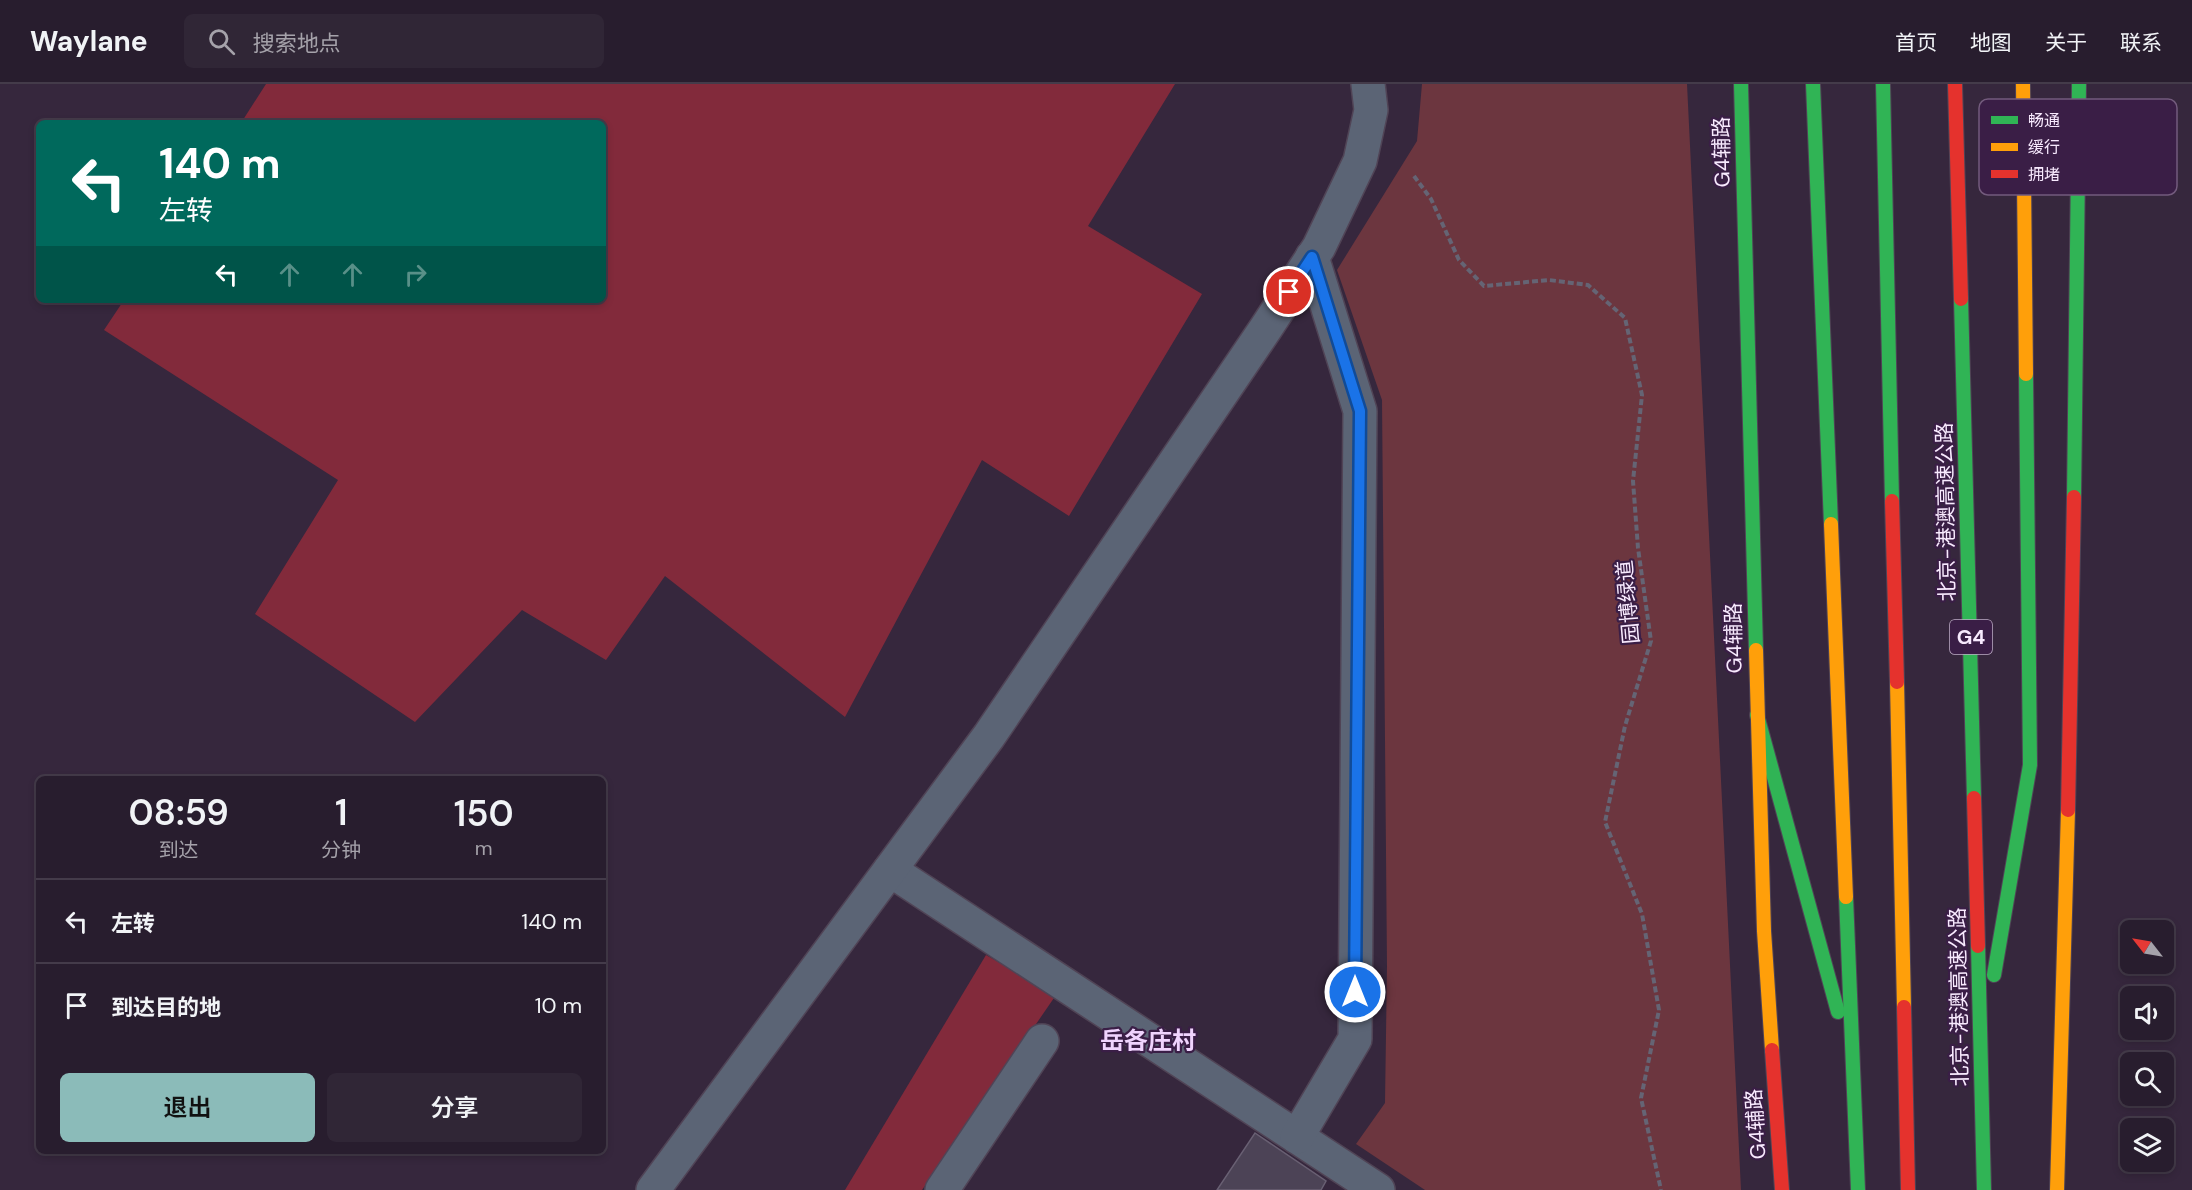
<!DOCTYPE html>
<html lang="zh">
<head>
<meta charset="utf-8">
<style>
  body { margin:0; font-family:"DM Sans","Noto Sans SC",sans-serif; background:#302636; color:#f1f3f6; height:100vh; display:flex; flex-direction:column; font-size:22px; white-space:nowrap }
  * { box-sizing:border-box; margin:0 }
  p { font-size:20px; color:#a5a2aa }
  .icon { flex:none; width:33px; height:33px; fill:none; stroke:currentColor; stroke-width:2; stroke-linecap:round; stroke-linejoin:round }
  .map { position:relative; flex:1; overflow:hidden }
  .panel { position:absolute; left:36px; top:692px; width:570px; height:378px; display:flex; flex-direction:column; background:#281d2e; border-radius:9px; box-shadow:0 3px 9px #0003,0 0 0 2px #443b4a }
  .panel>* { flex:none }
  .guide { position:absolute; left:36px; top:36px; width:570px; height:183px; border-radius:9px; box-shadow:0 3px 9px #0003,0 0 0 2px #443b4a; background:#00695c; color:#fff; overflow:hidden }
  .needle { width:39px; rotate:301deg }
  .controls { position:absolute; left:2120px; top:836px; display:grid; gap:12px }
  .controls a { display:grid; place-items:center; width:54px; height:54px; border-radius:9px; background:#281d2e; box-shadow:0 3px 9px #0003,0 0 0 2px #443b4a; font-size:30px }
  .pin { position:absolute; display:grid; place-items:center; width:51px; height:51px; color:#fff; margin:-26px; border:3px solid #fff; border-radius:50%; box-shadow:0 2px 6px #0007 }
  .me { position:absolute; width:66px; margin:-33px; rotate:0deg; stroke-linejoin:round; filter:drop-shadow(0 0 4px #0008) }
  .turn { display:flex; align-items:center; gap:21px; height:126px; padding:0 24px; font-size:27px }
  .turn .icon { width:78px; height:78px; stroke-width:2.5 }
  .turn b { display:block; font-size:42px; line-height:51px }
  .lanes { display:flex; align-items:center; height:57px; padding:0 24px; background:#0003; justify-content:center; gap:30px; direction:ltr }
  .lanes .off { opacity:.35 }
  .eta { display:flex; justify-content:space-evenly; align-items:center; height:102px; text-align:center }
  .eta b { font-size:36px; font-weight:600; line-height:42px }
  .primary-button { display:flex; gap:12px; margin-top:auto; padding:12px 24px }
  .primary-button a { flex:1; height:69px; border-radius:9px; background:#8bbbb9; color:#111; font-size:24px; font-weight:600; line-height:69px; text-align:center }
  .primary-button a+a { background:#302636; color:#f1f3f6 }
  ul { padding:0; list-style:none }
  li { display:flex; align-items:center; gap:18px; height:84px; padding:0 24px; border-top:2px solid #443b4a }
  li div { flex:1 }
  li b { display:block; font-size:22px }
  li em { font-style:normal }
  header { display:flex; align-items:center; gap:36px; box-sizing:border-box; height:84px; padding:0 30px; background:#281d2e; border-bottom:2px solid #443b4a }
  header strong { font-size:28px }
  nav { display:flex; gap:33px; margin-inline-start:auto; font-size:21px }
  .search { width:420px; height:54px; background:#302636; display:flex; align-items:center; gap:15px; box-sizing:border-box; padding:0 21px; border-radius:9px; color:#a5a2aa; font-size:22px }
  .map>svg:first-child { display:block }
  .green { fill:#6c363f }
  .forest { fill:#822a3b }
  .building { fill:#4c4356; stroke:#696073; stroke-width:1.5 }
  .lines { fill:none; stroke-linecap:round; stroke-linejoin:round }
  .street-casing { stroke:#504456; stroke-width:36 }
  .fast-casing { stroke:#504456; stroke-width:16 }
  .slow-casing { stroke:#504456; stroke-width:16 }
  .jam-casing { stroke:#504456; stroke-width:16 }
  .path { stroke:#656474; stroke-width:4; stroke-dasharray:6 3; stroke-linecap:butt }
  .street { stroke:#5b6475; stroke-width:33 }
  .fast { stroke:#30b455; stroke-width:14 }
  .slow { stroke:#ff9f0a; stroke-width:14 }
  .jam { stroke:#e5322d; stroke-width:14 }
  .route-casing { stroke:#114b97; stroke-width:15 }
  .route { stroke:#1a73e8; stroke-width:10 }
  .labels { text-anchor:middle; stroke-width:4.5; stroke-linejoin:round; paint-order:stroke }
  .shield { fill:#3a1e46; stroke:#bfadc7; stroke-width:1.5 }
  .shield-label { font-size:20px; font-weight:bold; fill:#f8eafe }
  .street-label { font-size:21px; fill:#f8eafe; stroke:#3a1e46 }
  .quarter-label { font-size:24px; font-weight:bold; fill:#f0d4fe; stroke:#3a1e46 }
  .key { fill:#3a1e46; stroke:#735b7d; stroke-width:1.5 }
  .key-label { font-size:16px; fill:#f8eafe }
</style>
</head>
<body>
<header>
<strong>Waylane</strong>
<div class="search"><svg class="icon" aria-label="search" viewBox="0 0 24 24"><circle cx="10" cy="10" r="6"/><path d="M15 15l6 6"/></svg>搜索地点</div>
<nav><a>首页</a><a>地图</a><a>关于</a><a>联系</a></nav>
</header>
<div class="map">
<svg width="2192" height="1106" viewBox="0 0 2192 1106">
  <rect width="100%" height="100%" fill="#36273d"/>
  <path class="green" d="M 1422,0 L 1687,0 L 1741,1106 L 1425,1106 L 1356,1060 L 1385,1019 L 1387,882 L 1382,316 L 1337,186 L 1417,57 Z"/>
  <g class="forest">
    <path d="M 266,0 L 1175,0 L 1088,142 L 1202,210 L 1069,432 L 982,376 L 845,633 L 665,492 L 606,576 L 522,526 L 415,638 L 255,530 L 338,396 L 104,246 L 124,216 L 603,216 L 603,39 L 241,39 Z"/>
    <path d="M 986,871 L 1056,911 L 922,1106 L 845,1106 Z"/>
  </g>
  <path class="building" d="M 1255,1049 L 1326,1097 L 1321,1106 L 1217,1106 Z"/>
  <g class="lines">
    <g class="street-casing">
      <g id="street">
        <path d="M 890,786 L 1378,1106"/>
        <path d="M 1297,1053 L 1355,955 L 1360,327 L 1312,173"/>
        <path d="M 653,1106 L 989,652 L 1266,244 L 1319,163 L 1360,77 L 1371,26 L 1368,0"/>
        <path d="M 942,1106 L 1042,957"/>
      </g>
    </g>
    <g class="fast-casing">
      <g id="fast">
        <path d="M 1741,0 L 1756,566"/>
        <path d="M 1813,0 L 1831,440"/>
        <path d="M 1883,0 L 1892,417"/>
        <path d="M 1961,215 L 1974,714"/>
        <path d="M 2074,413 L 2079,0"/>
        <path d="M 1757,631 L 1838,928"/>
        <path d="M 1846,813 L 1858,1106"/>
        <path d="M 1978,862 L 1984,1106"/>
        <path d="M 1994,891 L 2030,681 L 2026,290"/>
      </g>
    </g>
    <g class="slow-casing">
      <g id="slow">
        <path d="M 2023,0 L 2026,290"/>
        <path d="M 1831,440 L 1846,813"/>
        <path d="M 1756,566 L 1764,847 L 1772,966"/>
        <path d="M 1897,598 L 1904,923"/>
        <path d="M 2057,1106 L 2068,726"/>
      </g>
    </g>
    <g class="jam-casing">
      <g id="jam">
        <path d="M 1955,0 L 1961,215"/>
        <path d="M 1892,417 L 1897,598"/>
        <path d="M 1974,714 L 1978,862"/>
        <path d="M 2068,726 L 2074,413"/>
        <path d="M 1904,923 L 1908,1106"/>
        <path d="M 1772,966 L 1782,1106"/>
      </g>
    </g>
    <path class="path" d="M 1414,92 L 1431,115 L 1459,176 L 1484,202 L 1549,196 L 1588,201 L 1625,234 L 1642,311 L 1633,397 L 1638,464 L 1651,557 L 1625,642 L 1605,738 L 1642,830 L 1659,926 L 1641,1014 L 1661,1106"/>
    <use href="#street" class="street"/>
    <use href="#fast" class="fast"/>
    <use href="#slow" class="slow"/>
    <use href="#jam" class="jam"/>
  </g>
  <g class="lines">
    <g class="route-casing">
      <path id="route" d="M 1289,208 L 1312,173 L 1360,327 L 1355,908"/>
    </g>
    <use href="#route" class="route"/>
  </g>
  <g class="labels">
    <rect class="shield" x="1950" y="536" width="42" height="34" rx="4.5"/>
    <g class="shield-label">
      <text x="1971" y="560">G4</text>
    </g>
    <g class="street-label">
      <text transform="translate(1722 68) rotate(-91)" y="7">G4辅路</text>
      <text transform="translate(1946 428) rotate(-91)" y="7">北京-港澳高速公路</text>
      <text transform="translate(1628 518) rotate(-95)" y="7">园博绿道</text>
      <text transform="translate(1734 554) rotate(-91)" y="7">G4辅路</text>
      <text transform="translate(1959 913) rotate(-91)" y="7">北京-港澳高速公路</text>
      <text transform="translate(1756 1040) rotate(-94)" y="7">G4辅路</text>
    </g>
    <g class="quarter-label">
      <text x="1148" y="965">岳各庄村</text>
    </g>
  </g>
  <rect x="1979" y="15" width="198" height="96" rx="9" class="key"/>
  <rect x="1991" y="32" width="27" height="8" fill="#30b455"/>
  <rect x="1991" y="59" width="27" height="8" fill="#ff9f0a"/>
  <rect x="1991" y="86" width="27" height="8" fill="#e5322d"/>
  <g class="key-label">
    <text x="2028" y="42">畅通</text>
    <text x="2028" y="69">缓行</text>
    <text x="2028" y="96">拥堵</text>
  </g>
</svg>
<div class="controls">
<a><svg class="needle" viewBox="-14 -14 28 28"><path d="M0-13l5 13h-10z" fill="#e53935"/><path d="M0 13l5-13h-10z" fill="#a5a2aa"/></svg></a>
<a><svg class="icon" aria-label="sound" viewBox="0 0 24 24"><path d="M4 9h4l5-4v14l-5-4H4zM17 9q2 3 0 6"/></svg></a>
<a><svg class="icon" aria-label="search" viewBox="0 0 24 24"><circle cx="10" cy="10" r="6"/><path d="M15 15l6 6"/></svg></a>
<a><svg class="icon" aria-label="layers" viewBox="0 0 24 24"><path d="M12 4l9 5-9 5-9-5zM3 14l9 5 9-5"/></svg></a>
</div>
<div class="pin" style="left:1289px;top:208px;background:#d93025"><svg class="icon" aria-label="arrive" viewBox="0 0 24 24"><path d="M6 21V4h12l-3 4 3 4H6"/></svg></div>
<svg class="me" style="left:1355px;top:908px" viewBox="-20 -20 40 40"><circle r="17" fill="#1a73e8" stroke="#fff" stroke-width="3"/><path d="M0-11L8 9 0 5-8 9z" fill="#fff"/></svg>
<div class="guide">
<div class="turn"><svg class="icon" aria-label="left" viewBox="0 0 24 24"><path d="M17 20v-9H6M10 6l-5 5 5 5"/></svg><div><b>140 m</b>左转</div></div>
<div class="lanes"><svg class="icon" aria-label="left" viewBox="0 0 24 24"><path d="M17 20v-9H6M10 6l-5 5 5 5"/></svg><svg class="icon off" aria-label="ahead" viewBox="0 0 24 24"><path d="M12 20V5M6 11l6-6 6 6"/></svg><svg class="icon off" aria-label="ahead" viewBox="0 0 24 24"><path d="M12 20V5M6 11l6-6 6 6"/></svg><svg class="icon off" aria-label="right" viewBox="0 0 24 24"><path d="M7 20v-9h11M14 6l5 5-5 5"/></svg></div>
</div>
<section class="panel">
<div class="eta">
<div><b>08:59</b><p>到达</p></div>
<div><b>1</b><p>分钟</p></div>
<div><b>150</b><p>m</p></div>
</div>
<ul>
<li><svg class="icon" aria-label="left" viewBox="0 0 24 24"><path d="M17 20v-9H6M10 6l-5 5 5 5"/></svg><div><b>左转</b></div><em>140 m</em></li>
<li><svg class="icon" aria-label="arrive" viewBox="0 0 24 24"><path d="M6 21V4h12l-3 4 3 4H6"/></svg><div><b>到达目的地</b></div><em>10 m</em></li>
</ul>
<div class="primary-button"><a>退出</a><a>分享</a></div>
</section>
</div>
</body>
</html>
